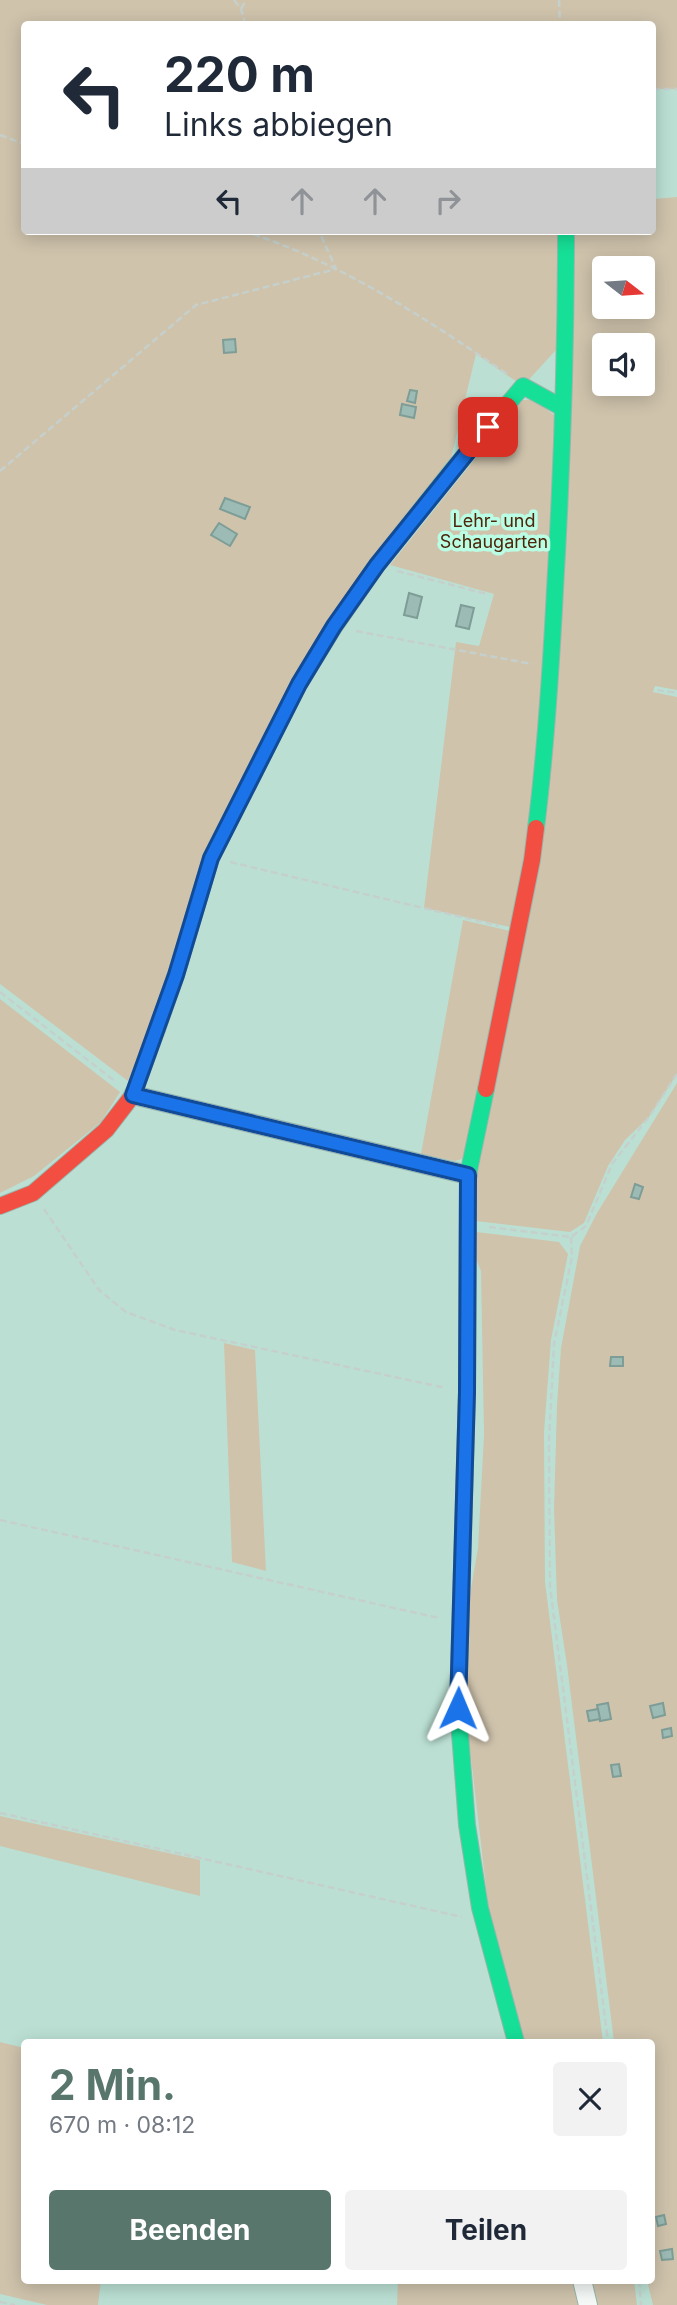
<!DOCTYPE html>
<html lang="de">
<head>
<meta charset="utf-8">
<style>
  body { margin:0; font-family:Inter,sans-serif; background:#f2f2f3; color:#1f2937; height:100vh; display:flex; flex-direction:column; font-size:26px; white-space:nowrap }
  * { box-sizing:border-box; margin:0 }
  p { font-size:23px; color:#747a83 }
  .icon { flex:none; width:38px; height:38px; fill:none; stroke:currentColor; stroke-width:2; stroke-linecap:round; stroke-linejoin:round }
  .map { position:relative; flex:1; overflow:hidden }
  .sheet { position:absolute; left:21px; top:2039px; width:634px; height:245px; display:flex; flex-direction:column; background:#fff; border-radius:7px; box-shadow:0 4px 18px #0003 }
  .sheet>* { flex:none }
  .top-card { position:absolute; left:21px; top:21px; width:635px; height:214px; border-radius:7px; box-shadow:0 4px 18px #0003; background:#fff; color:#1f2937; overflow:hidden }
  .needle { width:46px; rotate:107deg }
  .fabs { position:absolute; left:592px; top:256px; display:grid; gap:14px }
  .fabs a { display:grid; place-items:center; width:63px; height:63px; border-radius:7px; background:#fff; box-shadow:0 4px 18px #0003; font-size:35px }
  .pin { position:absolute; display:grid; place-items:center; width:60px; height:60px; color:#fff; margin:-30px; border-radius:14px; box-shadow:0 4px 10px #0006 }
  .me { position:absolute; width:77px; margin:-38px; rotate:1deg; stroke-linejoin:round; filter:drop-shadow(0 0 5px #0008) }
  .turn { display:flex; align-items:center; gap:24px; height:147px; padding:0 28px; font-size:32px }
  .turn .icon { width:91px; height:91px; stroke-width:2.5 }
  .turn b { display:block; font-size:49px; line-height:60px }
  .lanes { display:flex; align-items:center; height:66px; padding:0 28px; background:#0003; justify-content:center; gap:35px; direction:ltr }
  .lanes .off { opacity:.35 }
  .round { display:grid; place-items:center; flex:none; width:74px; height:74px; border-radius:7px; background:#f2f2f3 }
  .summary { display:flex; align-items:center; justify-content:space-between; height:119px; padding:0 28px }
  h1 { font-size:42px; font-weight:700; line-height:52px; color:#58766c }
  .primary-button { display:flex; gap:14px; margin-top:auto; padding:14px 28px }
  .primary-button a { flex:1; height:80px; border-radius:7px; background:#58766c; color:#fff; font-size:28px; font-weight:700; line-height:80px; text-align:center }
  .primary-button a+a { background:#f2f2f3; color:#1f2937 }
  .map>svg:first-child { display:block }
  .green { fill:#cfc3ac; fill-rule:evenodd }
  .building { fill:#9cbbb4; stroke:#7d9d96; stroke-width:2 }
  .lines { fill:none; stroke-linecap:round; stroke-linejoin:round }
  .street-casing { stroke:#98b6ab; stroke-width:20 }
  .fast-casing { stroke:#98b6ab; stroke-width:18 }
  .jam-casing { stroke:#98b6ab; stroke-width:18 }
  .path { stroke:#c5d0cc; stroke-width:2.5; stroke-dasharray:7 3.5; stroke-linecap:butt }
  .street { stroke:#f5faf8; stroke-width:18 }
  .fast { stroke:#16e098; stroke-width:16 }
  .jam { stroke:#f24e42; stroke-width:16 }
  .route-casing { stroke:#114b97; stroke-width:18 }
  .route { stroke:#1a73e8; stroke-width:12 }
  .labels { text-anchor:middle; stroke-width:7; stroke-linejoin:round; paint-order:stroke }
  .park-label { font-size:18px; fill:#4e2508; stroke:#b9fde5 }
</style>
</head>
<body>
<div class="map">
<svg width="677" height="2305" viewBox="0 0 677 2305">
  <rect width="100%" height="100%" fill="#bbe0d3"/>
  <g class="green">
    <path d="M 0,0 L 677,0 L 677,89 L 653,89 L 653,24 L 24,24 L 24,231 L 566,231 L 566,339 L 523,386 L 476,354 L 450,462 L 294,680 L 128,1081 L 0,984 Z"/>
    <path d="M 677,197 L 677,690 L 655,686 L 653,692 L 677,697 L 677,1074 L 649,1117 L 625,1140 L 608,1166 L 584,1223 L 570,1232 L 476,1221 L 475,1177 L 526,931 L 575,231 L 653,231 L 653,199 ZM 604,268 L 642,268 L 642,306 L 604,306 ZM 604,345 L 642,345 L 642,383 L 604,383 Z"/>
    <path d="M 522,400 L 533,400 L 557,417 L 539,779 L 510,927 L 424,908 L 456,642 L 479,646 L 494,594 L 390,565 Z"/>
    <path d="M 463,920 L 510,931 L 465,1158 L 455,1161 L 421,1154 Z"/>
    <path d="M 0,999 L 120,1092 L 101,1122 L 34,1176 L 0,1193 Z"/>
    <path d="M 677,1083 L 677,2305 L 653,2305 L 647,2280 L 651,2280 L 651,2042 L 614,2042 L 567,1665 L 557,1600 L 554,1508 L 557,1405 L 561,1348 L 580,1246 L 597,1213 Z"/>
    <path d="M 476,1232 L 559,1242 L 568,1254 L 551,1340 L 544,1432 L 545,1582 L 603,2042 L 523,2042 L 489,1913 L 466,1714 L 470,1594 L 478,1548 L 484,1435 L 481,1271 L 474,1254 Z"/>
    <path d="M 224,1343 L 255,1350 L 266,1571 L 232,1562 Z"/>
    <path d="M 0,1816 L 200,1860 L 200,1896 L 0,1846 Z"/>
    <path d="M 0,2042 L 24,2048 L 24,2280 L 101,2280 L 98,2305 L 47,2305 L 0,2294 Z"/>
    <path d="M 398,2280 L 576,2280 L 583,2305 L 397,2305 Z"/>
    <path d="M 588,2280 L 634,2280 L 637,2305 L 595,2305 Z"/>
  </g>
  <g class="building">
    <path d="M 235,339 L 236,352 L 224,353 L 223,340 Z"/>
    <path d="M 410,390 L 417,391 L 415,403 L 407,401 Z"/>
    <path d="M 402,404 L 416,407 L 414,418 L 400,415 Z"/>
    <path d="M 225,498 L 250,507 L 245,519 L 220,509 Z"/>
    <path d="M 219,523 L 237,534 L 230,546 L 211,535 Z"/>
    <path d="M 409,593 L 422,597 L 417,618 L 404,615 Z"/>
    <path d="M 461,605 L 474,608 L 469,629 L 456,626 Z"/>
    <path d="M 635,1184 L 643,1187 L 639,1199 L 631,1197 Z"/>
    <path d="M 611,1357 L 623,1357 L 623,1366 L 610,1366 Z"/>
    <path d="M 608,1703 L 611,1719 L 600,1721 L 597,1705 Z"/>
    <path d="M 663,1703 L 665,1715 L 653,1718 L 650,1706 Z"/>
    <path d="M 598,1709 L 600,1719 L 589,1721 L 587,1711 Z"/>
    <path d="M 671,1728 L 672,1736 L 663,1738 L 662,1730 Z"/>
    <path d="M 619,1764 L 621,1776 L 613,1777 L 611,1765 Z"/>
    <path d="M 664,2215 L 666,2224 L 658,2226 L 656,2217 Z"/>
    <path d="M 672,2249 L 673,2259 L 662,2260 L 660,2251 Z"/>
  </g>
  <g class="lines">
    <g class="street-casing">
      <g id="street">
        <path d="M 133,1095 L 468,1175"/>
        <path d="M 582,2280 L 588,2305"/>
      </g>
    </g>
    <g class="fast-casing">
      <g id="fast">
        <path d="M 536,828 C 546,748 551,669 555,589 C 562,469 566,350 566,231"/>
        <path d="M 157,1029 L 176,975 L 211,858 L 299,684 L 334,627 L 377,565 L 453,469 L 523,386 L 563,408"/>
        <path d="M 486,1089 L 468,1175 L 467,1392 L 458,1708 L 467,1825 L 480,1908 L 516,2042"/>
      </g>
    </g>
    <g class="jam-casing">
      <g id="jam">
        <path d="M 486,1089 L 532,860 L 536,828"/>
        <path d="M 0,1206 L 33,1193 L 106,1130 L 133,1095 L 157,1029"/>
      </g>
    </g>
    <g class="path">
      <path d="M 234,0 L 241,9 L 245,24"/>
      <path d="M 559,0 L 560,24"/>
      <path d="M 241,9 L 246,0"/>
      <path d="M 653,89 L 677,89"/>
      <path d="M 0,135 L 24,144"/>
      <path d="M 243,231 C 339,261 425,318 507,374"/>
      <path d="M 0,471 L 196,305 L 336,269 L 319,231"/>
      <path d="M 397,571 L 487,594"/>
      <path d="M 356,631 L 532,664"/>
      <path d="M 657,690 L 677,693"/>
      <path d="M 230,862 L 499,926"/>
      <path d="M 0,992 L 116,1082"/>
      <path d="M 44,1209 L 99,1290 L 126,1312 L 175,1330 L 446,1388"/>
      <path d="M 489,1227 L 571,1237 L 586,1226 L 612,1164 L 649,1117 L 677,1074"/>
      <path d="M 571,1237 L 572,1257 L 554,1344 L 549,1441 L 550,1586 L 608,2042"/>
      <path d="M 0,1520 L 439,1618"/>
      <path d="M 0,1813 L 462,1917"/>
      <path d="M 639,2280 L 641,2305"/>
      <path d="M 0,2302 L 15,2305"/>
    </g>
    <use href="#street" class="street"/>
    <use href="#fast" class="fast"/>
    <use href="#jam" class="jam"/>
  </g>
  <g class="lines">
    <g class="route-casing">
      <path id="route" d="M 458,1708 L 467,1392 L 468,1175 L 133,1095 L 176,975 L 211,858 L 299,684 L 334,626 L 377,565 L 488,427"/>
    </g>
    <use href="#route" class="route"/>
  </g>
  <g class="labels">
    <g class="park-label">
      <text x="494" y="527">Lehr- und<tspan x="494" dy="21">Schaugarten</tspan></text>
    </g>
  </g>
</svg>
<div class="fabs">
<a><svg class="needle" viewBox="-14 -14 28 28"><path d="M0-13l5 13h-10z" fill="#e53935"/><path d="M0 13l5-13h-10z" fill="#747a83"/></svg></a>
<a><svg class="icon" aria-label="sound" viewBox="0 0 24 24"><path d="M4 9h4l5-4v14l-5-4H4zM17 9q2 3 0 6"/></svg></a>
</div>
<div class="pin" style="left:488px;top:427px;background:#d93025"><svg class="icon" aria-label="arrive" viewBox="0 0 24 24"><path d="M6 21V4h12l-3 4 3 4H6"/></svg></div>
<svg class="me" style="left:458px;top:1708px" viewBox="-20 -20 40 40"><path d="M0-17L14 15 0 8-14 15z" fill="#1a73e8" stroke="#fff" stroke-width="4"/></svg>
<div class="top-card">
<div class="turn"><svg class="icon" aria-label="left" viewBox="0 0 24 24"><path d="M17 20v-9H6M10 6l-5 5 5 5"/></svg><div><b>220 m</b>Links abbiegen</div></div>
<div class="lanes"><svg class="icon" aria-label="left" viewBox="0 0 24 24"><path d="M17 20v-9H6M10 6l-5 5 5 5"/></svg><svg class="icon off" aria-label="ahead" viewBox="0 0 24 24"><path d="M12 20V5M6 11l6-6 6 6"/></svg><svg class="icon off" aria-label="ahead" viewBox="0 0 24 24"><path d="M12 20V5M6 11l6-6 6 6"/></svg><svg class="icon off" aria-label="right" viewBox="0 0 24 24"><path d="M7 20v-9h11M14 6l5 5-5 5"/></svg></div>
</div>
<section class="sheet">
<div class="summary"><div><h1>2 Min.</h1><p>670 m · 08:12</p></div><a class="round"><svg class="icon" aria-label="close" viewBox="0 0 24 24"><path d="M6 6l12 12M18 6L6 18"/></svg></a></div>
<div class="primary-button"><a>Beenden</a><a>Teilen</a></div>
</section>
</div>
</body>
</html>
